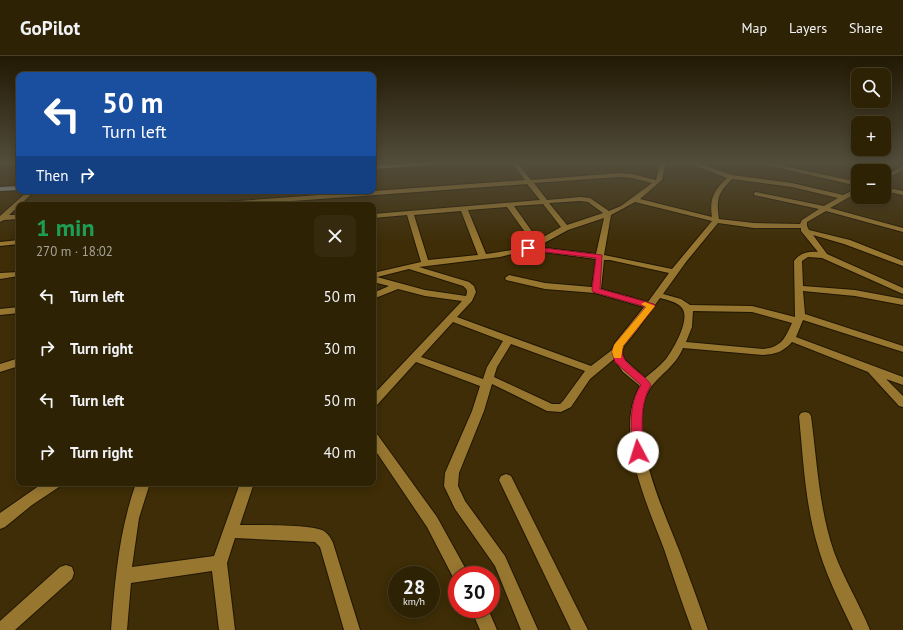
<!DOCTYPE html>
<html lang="en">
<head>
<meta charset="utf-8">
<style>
  body { margin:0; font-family:"PT Sans",sans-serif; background:#362a0e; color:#f1f3f6; height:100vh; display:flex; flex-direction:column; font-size:15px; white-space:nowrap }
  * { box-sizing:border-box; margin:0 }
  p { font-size:13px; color:#a7a49a }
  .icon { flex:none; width:22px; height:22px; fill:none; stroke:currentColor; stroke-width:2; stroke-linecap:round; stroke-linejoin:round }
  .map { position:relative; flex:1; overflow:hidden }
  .panel { position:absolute; left:16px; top:146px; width:360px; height:284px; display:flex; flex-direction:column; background:#2e2204; border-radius:8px; box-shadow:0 2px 10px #0003,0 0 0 1px #493f26 }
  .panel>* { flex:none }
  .banner { position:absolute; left:16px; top:16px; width:360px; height:122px; border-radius:8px; box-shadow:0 2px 10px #0003,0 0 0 1px #493f26; background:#1a4fa0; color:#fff; overflow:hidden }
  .buttons { position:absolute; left:851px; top:12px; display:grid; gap:8px }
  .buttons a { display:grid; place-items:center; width:40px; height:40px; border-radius:8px; background:#2e2204; box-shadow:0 2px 10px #0003,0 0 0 1px #493f26; font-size:20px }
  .speed { position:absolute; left:388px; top:510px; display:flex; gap:8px; font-size:20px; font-weight:700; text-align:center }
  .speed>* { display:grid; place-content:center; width:52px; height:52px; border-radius:50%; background:#2e2204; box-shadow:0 2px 10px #0003,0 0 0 1px #493f26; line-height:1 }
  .speed small { font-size:10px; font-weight:400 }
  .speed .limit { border:6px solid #d22; background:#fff; color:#111 }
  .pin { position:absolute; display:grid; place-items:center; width:34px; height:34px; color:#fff; margin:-17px; border-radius:8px; box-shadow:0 2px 6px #0006 }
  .me { position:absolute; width:44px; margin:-22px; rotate:355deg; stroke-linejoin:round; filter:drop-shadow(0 0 3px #0008) }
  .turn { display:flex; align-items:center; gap:14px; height:84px; padding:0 20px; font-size:18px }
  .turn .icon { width:52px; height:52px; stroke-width:2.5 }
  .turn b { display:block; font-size:28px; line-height:34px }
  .then { display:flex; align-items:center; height:38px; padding:0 20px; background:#0003; gap:8px; font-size:15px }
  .round { display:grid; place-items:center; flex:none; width:42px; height:42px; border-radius:8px; background:#362a0e }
  .head { display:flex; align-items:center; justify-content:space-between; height:68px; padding:0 20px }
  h1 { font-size:24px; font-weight:700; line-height:30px; color:#1e9e55 }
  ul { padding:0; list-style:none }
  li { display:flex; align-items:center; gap:12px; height:52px; padding:0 20px }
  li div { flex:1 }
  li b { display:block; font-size:15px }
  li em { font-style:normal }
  header { display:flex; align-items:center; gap:24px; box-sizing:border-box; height:56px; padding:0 20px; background:#2e2204; border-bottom:1px solid #493f26 }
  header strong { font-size:19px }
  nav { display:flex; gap:22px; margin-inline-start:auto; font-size:14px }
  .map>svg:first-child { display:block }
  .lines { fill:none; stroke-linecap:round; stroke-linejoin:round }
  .minor-casing { stroke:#211602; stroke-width:2 }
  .primary-casing { stroke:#211602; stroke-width:2 }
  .minor { fill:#977630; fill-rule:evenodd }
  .primary { fill:#99a0ab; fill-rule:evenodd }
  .route { fill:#e11d48; stroke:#92132f }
  .slow { fill:#f59e0b }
</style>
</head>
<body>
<header>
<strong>GoPilot</strong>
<nav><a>Map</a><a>Layers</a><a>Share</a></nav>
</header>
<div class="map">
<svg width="903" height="574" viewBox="0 0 903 574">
  <rect width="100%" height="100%" fill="#3e2d06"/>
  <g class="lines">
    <g class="minor-casing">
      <g id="minor">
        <path d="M 0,106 L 19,106 L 19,108 L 0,109 Z"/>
        <path d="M 511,106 L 517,106 L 531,124 L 619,117 L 632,118 L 656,124 L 660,106 L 666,106 L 662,124 L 640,143 L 712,161 C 709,143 714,134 727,122 L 686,106 L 695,106 L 732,119 L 792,127 L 843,139 L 858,132 L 858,136 L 830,152 L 903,172 L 903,176 L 826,155 L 807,166 L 807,170 L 809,174 L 850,184 L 903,205 L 903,210 L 844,188 L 813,179 L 827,198 L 903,232 L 903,238 L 822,202 L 808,201 L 802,205 L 803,230 L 855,234 L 903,243 L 903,249 L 855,240 L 803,235 L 805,258 L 903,290 L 903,296 L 803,264 L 796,281 L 903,321 L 903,329 L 886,323 L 903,340 L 903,351 L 899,350 L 868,316 L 792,286 C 783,296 776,298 763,299 L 683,292 C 680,299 676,305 671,310 C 662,320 651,327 646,340 C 630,384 663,453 679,494 C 689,521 699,547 708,574 L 692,574 C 682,547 673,520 664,493 C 647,448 613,376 640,330 L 623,316 L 614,303 L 590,323 L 571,351 L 561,356 L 547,355 L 492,328 L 484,355 L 459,417 L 458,430 L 465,445 L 505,500 L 538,574 L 521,574 L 495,510 L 455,453 L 444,430 L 445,417 L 472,355 L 480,330 L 416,306 L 377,349 L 373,350 L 373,339 L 462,245 L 425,240 L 398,233 L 373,243 L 373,237 L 389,230 L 373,226 L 373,217 L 421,206 L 407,159 L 373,162 L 373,158 L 540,144 L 527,128 L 238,149 L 208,149 L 211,147 L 525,124 ZM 619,121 L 632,122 L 652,127 L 621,150 L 609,155 L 590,142 L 580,141 L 547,144 L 534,127 ZM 732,123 L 792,131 L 838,142 L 824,150 L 756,136 L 754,137 L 754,139 L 819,153 L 802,164 L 800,168 L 754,167 L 719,163 C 716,143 718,137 732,123 ZM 580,145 L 588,146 L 603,157 L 567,169 L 549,147 ZM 635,146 L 712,165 L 672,213 L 604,199 L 611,159 ZM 543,148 L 561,171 L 538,184 L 514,150 ZM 507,151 L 533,187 C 519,194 501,196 486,198 L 468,154 ZM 461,155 L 478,199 L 428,204 L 414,159 ZM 604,162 L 596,198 L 537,191 L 568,174 ZM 718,167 L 754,172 L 801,172 L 801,175 L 818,196 C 808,195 800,197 794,205 L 795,261 L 752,250 L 690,249 L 681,243 L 663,238 L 686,206 ZM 529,194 L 596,203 L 592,231 L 545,227 L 509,219 L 505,222 L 506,224 L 545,233 L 595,237 L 644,251 L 615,287 L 612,294 L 591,310 L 457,261 L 472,245 L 476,236 L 474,230 L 469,226 L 419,211 L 500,201 ZM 604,204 L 610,204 L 669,217 L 648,246 L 601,233 ZM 409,213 L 463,230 C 467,233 468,235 466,240 L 425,234 L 377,221 ZM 660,242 C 667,244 678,246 682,252 C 691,263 673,294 666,303 C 660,310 652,316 645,322 L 624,303 L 622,296 L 624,290 L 637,274 ZM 693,255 L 752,256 L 792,267 C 785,282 782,291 763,293 L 686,286 L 692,271 ZM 453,266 L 503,285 L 487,311 L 483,323 L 421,301 ZM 511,288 L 585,315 L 563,345 L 560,348 L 552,348 L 494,321 L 497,311 Z"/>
        <path d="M 753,106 L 765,106 L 858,126 L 858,130 Z"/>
        <path d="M 903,110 L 903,114 L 884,124 L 884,120 Z"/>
        <path d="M 884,131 L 903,135 L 903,139 L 884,135 Z"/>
        <path d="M 28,135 L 35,135 L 9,159 L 19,159 L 19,163 L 4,164 L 0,166 L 0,160 Z"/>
        <path d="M 19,184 L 19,188 L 0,190 L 0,186 Z"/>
        <path d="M 19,216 L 19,220 L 0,223 L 0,217 Z"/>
        <path d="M 19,251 L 19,257 L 0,259 L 0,253 Z"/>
        <path d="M 19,302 L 19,310 L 0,316 L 0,308 Z"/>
        <path d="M 805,356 L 809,357 L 811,360 C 817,405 819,453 834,496 C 844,523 859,547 870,574 L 853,574 C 839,545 824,515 816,484 C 805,444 803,401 799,360 L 801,357 Z"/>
        <path d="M 373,376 L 377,378 L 437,461 L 469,519 L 457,519 L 457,525 L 455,525 L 427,471 L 373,391 Z"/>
        <path d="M 506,418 L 511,420 L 588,574 L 571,574 L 499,424 L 501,420 Z"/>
        <path d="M 43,427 L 61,427 L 59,431 L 32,449 L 5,471 L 0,473 L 0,457 Z"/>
        <path d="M 136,427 L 150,427 L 139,462 L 132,511 L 214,500 L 240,427 L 254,427 L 240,469 C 256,469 312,468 324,475 C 328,478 331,482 333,487 L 360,574 L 344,574 L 320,491 L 315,486 L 235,482 L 227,507 L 235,574 L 219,574 L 212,515 L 131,527 L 127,574 L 111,574 C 115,524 119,475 136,427 Z"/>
        <path d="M 66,509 L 72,511 L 74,517 L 72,523 L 15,574 L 0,574 L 0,565 L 60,511 Z"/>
        <path d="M 471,553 L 488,553 L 497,574 L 480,574 Z"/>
      </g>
    </g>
    <g class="primary-casing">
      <g id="primary">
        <path d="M 420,106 L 452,106 L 449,108 L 373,113 L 373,109 Z"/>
        <path d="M 19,130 L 19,134 L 0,135 L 0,131 Z"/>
      </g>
    </g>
    <use href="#minor" class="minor"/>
    <use href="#primary" class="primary"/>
  </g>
  <linearGradient id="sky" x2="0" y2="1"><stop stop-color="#221903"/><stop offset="0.57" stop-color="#524c3b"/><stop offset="1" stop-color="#524c3b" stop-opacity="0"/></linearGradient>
  <rect width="903" height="187" fill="url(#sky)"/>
  <path class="route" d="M 526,190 L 602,199 L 600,233 L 654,248 L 655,250 L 623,290 C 617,308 643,315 651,329 C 639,349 642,373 644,396 L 642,400 L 638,401 L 634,400 L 633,396 C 631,374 628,349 641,329 L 615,306 L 612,296 L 616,287 L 646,251 L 593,236 L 592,234 L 596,202 L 528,194 L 525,192 Z"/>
  <path class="slow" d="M 645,246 L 655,250 L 623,290 L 621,302 L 614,302 L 612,296 L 614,289 L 646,251 L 641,248 Z"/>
</svg>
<div class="buttons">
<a><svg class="icon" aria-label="search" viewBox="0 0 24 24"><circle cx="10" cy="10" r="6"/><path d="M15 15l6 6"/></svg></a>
<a>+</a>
<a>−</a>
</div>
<div class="speed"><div>28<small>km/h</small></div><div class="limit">30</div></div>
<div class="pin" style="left:528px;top:192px;background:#d93025"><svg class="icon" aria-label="arrive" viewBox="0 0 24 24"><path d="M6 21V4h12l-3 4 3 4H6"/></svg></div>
<svg class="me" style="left:638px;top:396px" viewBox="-20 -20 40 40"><circle r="19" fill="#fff"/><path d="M0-13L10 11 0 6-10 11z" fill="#e11d48"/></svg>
<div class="banner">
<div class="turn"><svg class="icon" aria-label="left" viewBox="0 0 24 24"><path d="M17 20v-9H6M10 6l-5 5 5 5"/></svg><div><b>50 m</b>Turn left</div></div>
<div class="then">Then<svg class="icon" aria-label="right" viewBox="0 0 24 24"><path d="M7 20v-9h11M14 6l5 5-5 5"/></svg></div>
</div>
<section class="panel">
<div class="head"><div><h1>1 min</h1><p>270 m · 18:02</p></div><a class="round"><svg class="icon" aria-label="close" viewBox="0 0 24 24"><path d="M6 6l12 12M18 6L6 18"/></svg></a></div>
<ul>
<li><svg class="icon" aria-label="left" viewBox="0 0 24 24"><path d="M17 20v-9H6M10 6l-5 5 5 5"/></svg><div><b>Turn left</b></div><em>50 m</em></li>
<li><svg class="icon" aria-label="right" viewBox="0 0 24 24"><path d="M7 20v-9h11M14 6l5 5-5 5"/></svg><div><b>Turn right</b></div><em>30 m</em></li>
<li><svg class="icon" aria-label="left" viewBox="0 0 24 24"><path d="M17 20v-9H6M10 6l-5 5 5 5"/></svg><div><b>Turn left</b></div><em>50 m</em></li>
<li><svg class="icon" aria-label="right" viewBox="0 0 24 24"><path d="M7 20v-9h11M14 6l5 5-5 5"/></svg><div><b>Turn right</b></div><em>40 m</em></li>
</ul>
</section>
</div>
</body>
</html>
